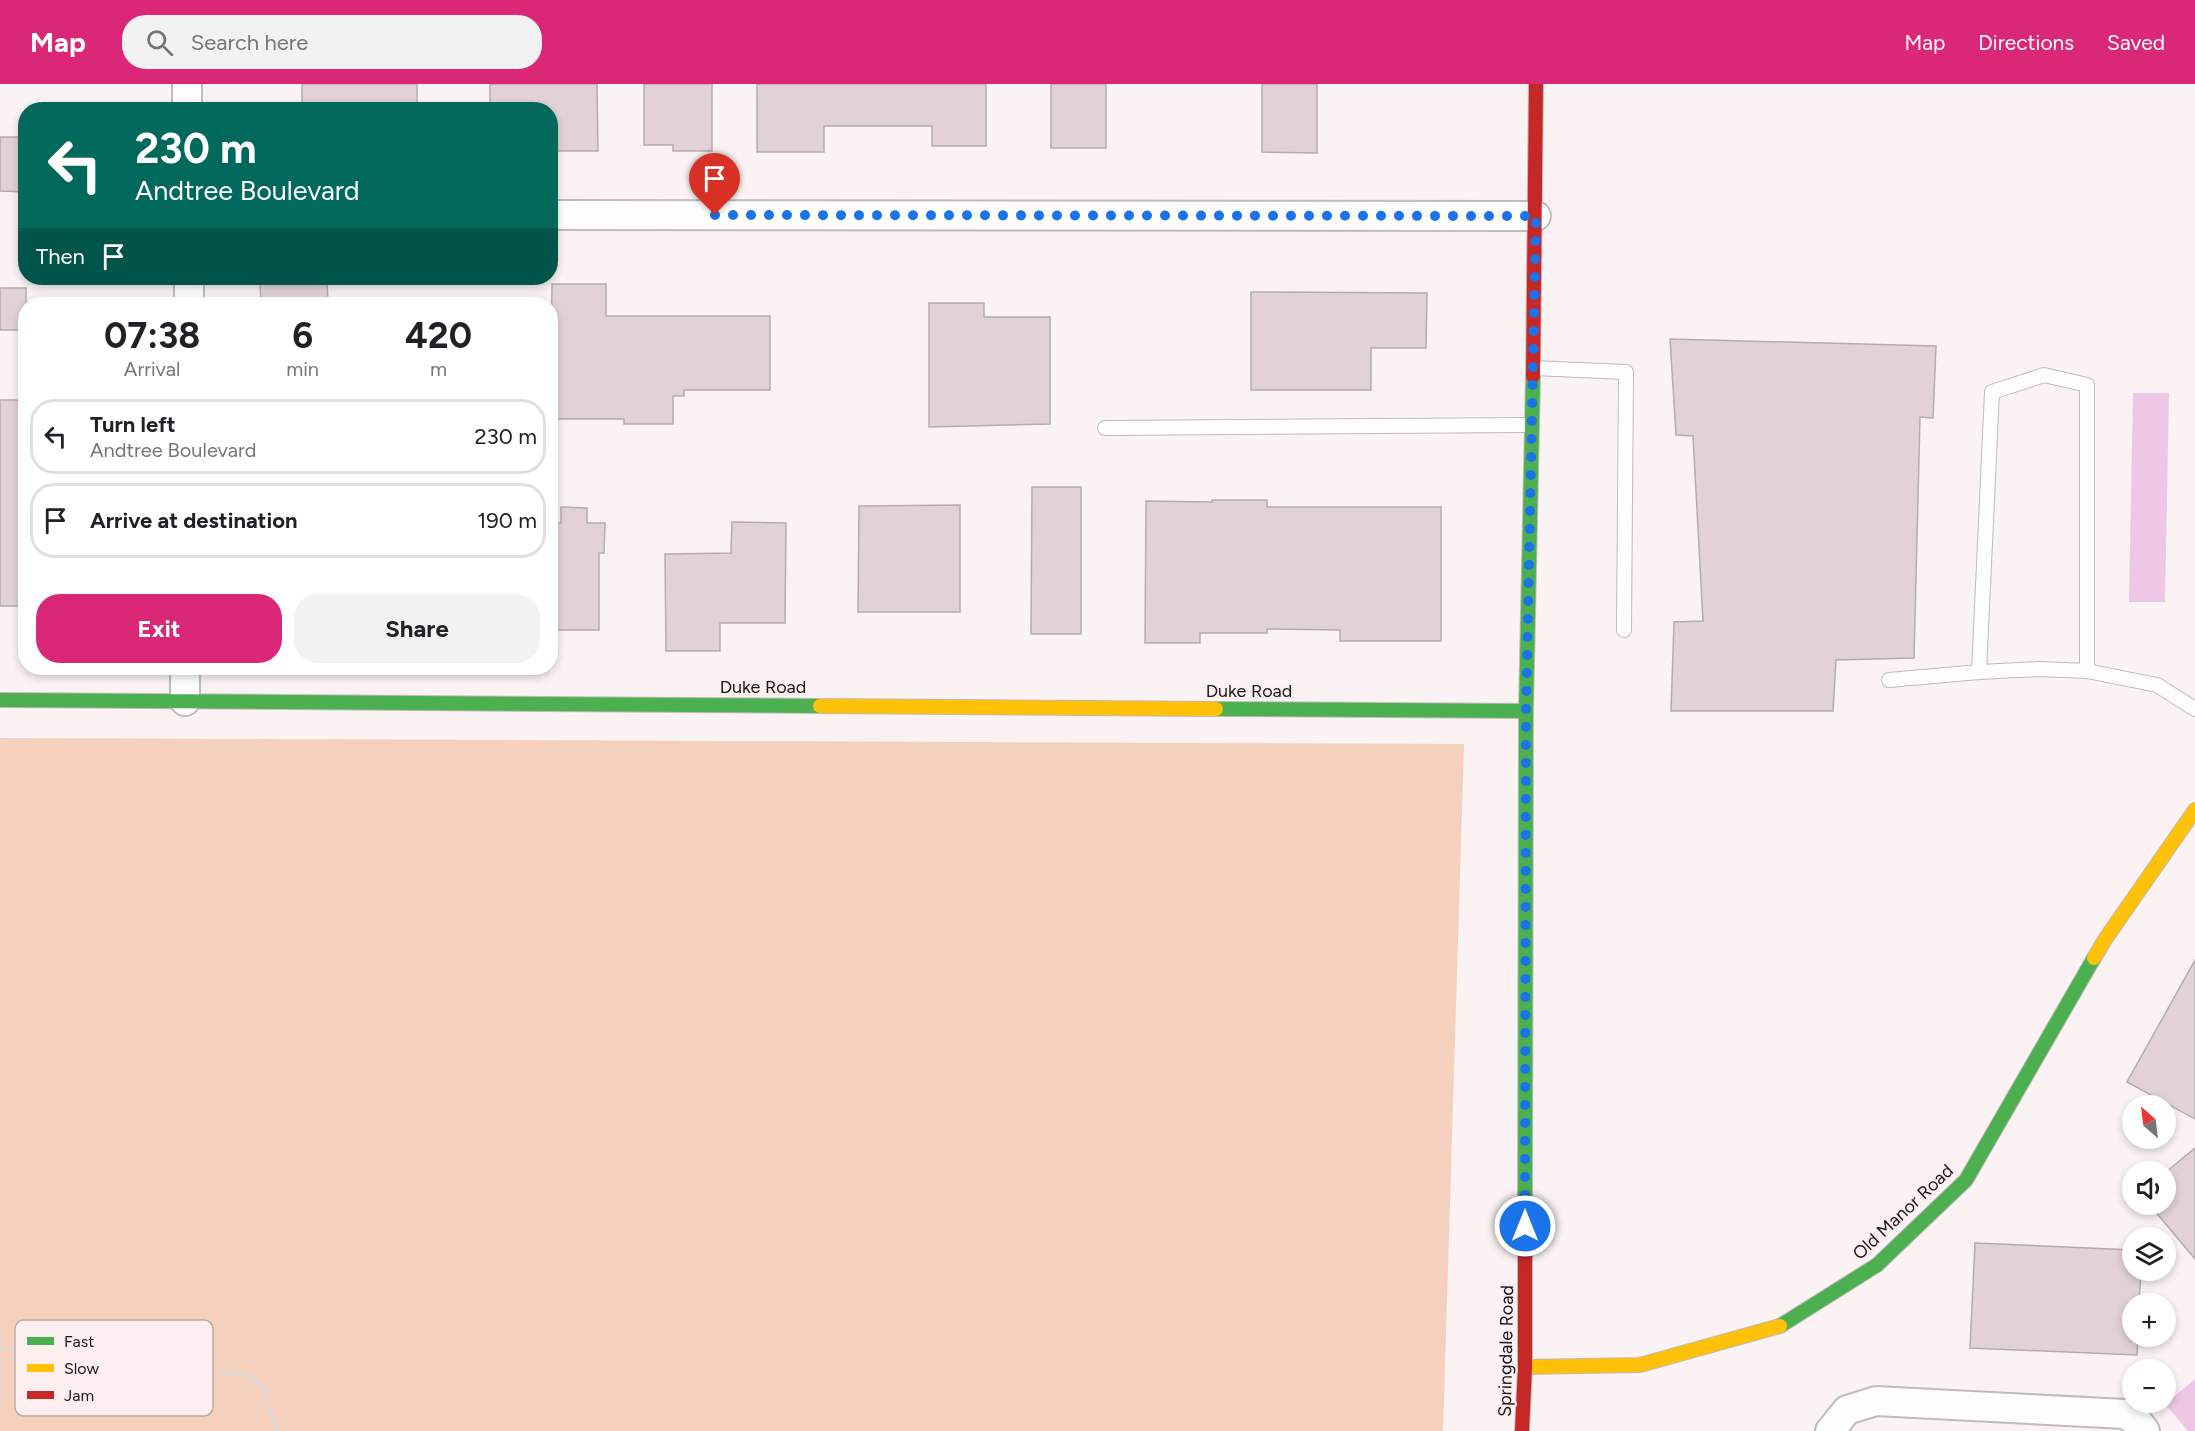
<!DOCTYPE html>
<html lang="en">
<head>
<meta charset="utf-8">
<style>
  body { margin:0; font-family:Figtree,sans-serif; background:#f2f2f2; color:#202124; height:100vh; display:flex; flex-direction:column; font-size:22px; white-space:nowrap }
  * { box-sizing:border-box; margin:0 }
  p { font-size:20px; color:#757577 }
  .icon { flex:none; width:33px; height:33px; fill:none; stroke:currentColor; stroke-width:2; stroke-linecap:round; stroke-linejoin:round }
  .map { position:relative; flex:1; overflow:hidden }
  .drawer { position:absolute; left:18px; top:213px; width:540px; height:378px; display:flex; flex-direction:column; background:#fff; border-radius:24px; box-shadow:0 3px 9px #0003 }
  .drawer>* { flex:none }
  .guide { position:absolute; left:18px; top:18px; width:540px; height:183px; border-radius:24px; box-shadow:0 3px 9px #0003; background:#00695c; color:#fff; overflow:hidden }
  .needle { width:39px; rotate:332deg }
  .tools { position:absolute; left:2122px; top:1011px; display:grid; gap:12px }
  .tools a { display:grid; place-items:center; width:54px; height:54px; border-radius:50%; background:#fff; box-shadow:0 3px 9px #0003; font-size:30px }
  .pin { position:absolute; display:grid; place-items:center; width:51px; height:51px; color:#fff; margin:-62px -26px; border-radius:50% 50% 50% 0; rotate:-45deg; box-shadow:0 0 6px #0007 }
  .pin .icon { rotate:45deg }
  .me { position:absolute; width:66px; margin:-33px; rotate:0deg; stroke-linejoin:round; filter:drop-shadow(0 0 4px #0008) }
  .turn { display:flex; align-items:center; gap:21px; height:126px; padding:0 18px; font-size:27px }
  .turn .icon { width:78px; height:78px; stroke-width:2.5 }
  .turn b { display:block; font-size:42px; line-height:51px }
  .then { display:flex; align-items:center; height:57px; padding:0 18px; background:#0003; gap:12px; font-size:22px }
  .eta { display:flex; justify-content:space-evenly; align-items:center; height:102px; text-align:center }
  .eta b { font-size:36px; font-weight:700; line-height:42px }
  .action { display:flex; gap:12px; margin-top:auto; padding:12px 18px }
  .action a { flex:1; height:69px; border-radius:24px; background:#db2777; color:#fff; font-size:24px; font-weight:700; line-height:69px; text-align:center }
  .action a+a { background:#f2f2f2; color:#202124 }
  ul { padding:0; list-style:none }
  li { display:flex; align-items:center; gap:18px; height:75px; margin:0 12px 9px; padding:0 6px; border:3px solid #e0e0e0; border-radius:24px }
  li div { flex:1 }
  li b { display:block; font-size:22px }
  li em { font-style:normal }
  header { display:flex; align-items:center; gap:36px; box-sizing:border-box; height:84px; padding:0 30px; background:#db2777; color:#fff }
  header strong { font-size:28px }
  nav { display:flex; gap:33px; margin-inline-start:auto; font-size:21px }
  .search { width:420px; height:54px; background:#f2f2f2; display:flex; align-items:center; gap:15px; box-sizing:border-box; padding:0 21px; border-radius:24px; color:#757577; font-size:22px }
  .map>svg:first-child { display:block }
  .green { fill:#f4d0bd }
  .water { fill:#efc7e6 }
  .building { fill:#e2d2d8; stroke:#b4acae; stroke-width:1.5 }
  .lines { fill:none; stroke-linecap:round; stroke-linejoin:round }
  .lane-casing { stroke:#c2babb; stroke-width:16 }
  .street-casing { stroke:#c2babb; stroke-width:32 }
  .fast-casing { stroke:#c2babb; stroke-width:16 }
  .slow-casing { stroke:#c2babb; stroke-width:16 }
  .jam-casing { stroke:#c2babb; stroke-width:16 }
  .path { stroke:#dad7d7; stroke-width:4; stroke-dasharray:4.5 3; stroke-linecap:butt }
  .lane { stroke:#fefdfd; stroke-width:14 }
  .street { stroke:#fefdfd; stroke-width:28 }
  .fast { stroke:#4caf50; stroke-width:14 }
  .slow { stroke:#ffc107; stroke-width:14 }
  .jam { stroke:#c62828; stroke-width:14 }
  .route { stroke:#1a73e8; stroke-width:10; stroke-dasharray:0 18 }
  .labels { text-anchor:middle; stroke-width:4.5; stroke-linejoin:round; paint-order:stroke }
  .street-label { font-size:18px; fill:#1d1515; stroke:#fdeef0 }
  .key { fill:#fdeef0; stroke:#baadae; stroke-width:1.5 }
  .key-label { font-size:16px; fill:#1d1515 }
</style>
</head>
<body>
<header>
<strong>Map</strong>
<div class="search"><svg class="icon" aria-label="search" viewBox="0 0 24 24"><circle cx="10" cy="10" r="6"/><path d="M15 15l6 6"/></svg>Search here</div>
<nav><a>Map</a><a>Directions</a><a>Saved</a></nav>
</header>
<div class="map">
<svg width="2195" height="1347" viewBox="0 0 2195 1347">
  <rect width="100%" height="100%" fill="#faf2f3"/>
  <path class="green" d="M 0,654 L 1464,660 L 1443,1347 L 0,1347 Z"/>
  <g class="water">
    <path d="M 2133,309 L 2169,309 L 2165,518 L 2129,518 Z"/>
    <path d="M 2195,1295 L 2195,1347 L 2188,1347 L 2165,1320 Z"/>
  </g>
  <g class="building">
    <rect x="302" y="0" width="115" height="26"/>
    <path d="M 490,0 L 597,0 L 598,67 L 550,67 L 550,26 L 490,26 Z"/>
    <path d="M 644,0 L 712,0 L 712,67 L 673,67 L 673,61 L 644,61 Z"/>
    <path d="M 757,0 L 986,0 L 986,62 L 932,62 L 932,42 L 824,42 L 824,68 L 757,68 Z"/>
    <rect x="1051" y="0" width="55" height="64"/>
    <path d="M 1262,0 L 1317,0 L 1317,69 L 1262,68 Z"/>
    <path d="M 0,53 L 26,53 L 26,108 L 0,107 Z"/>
    <path d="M 327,195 L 328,220 L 261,220 L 260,197 Z"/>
    <path d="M 552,200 L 606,200 L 606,232 L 770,232 L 770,306 L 684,306 L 684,312 L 673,312 L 673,340 L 624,340 L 624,335 L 550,335 Z"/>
    <rect x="0" y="204" width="26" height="42"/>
    <path d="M 1251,208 L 1427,209 L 1426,264 L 1371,264 L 1371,306 L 1251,306 Z"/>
    <path d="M 929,219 L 984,219 L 984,233 L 1050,233 L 1050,340 L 929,343 Z"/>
    <path d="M 1670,255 L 1936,262 L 1933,334 L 1920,333 L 1914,574 L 1836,576 L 1833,627 L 1671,627 L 1674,538 L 1703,537 L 1693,352 L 1676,351 Z"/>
    <rect x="0" y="316" width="26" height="206"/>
    <path d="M 1032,403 L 1081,403 L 1081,550 L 1031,550 Z"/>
    <path d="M 1212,416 L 1267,416 L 1267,423 L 1441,423 L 1441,557 L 1340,557 L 1340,546 L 1267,545 L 1267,549 L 1200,549 L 1200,559 L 1145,559 L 1146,417 L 1212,418 Z"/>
    <path d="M 960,421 L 960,528 L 858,528 L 859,422 Z"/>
    <path d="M 561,423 L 587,424 L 587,439 L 605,439 L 604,469 L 599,469 L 599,546 L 550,546 L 550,439 L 561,439 Z"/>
    <path d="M 732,438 L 786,439 L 785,539 L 720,539 L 720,567 L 666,567 L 665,470 L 731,469 Z"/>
    <path d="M 2195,876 L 2195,1035 L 2127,998 Z"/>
    <path d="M 2195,1064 L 2195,1175 L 2149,1120 L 2166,1120 L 2166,1088 Z"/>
    <path d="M 1975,1159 L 2133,1166 L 2133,1186 L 2141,1186 L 2139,1220 L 2133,1220 L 2133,1252 L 2138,1252 L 2137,1271 L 1970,1264 Z"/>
  </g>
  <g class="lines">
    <g class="lane-casing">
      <g id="lane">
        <path d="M 1533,284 L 1626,288 L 1624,546"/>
        <path d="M 1105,344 L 1532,341"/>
        <path d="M 1979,588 L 1992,308 L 2044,291 L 2087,301 L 2087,587"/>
        <path d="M 1889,596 L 1979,588 L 2040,585 L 2087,587 L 2157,601 L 2195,625"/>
      </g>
    </g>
    <g class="street-casing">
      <g id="street">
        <path d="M 187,0 L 187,26"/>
        <path d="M 550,131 L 1536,132"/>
        <path d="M 189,220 L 189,194"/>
        <path d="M 185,617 L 185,584"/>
        <path d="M 1830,1347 L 1847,1326 L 1876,1317 L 2125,1330 L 2139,1339 L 2145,1347"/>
      </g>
    </g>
    <g class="fast-casing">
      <g id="fast">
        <path d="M 0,616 L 820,622"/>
        <path d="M 1216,625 L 1526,627"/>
        <path d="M 1525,1118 L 1526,627 L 1533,292"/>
        <path d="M 1780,1242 L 1877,1181 L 1966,1096 L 2094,874"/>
      </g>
    </g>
    <g class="slow-casing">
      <g id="slow">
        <path d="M 820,622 L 1216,625"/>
        <path d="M 2094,874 L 2106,854 L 2195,726"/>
        <path d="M 1525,1283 L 1640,1281 L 1780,1242"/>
      </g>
    </g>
    <g class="jam-casing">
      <g id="jam">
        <path d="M 1533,292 L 1536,0"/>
        <path d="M 1522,1347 L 1525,1283 L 1525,1118"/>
      </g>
    </g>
    <path class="path" d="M 0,1264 L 56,1267 L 127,1287 L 178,1290 L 219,1288 L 249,1291 L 264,1304 L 277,1347"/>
    <use href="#lane" class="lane"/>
    <use href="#street" class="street"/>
    <use href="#fast" class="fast"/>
    <use href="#slow" class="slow"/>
    <use href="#jam" class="jam"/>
  </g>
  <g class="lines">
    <path class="route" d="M 715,131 L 1536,132 L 1526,627 L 1525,1142"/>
  </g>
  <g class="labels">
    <g class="street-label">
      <text x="763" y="609">Duke Road</text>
      <text x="1249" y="613">Duke Road</text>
      <text transform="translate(1903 1128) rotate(-43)" y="6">Old Manor Road</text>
      <text transform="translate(1506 1267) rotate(-89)" y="6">Springdale Road</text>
    </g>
  </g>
  <rect x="15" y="1236" width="198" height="96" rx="9" class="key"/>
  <rect x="27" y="1253" width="27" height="8" fill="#4caf50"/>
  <rect x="27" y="1280" width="27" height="8" fill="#ffc107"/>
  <rect x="27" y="1307" width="27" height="8" fill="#c62828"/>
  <g class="key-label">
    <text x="64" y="1263">Fast</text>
    <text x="64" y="1290">Slow</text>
    <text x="64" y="1317">Jam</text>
  </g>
</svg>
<div class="tools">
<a><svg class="needle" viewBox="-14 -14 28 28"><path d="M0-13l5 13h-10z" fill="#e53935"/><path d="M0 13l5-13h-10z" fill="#757577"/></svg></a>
<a><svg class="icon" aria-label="sound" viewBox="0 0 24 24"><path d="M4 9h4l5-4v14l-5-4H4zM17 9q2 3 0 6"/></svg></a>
<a><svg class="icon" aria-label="layers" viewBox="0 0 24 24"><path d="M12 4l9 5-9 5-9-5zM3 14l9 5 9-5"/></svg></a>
<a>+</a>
<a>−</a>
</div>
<div class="pin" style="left:715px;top:131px;background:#d93025"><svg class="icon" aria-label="arrive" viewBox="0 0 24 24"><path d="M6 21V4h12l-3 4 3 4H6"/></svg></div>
<svg class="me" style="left:1525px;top:1142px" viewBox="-20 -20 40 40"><circle r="17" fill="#1a73e8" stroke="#fff" stroke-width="3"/><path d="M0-11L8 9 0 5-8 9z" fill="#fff"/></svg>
<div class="guide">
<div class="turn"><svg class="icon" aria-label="left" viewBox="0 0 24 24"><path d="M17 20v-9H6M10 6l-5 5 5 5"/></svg><div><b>230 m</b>Andtree Boulevard</div></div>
<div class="then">Then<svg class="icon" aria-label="arrive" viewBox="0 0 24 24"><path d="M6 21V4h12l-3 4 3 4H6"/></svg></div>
</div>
<section class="drawer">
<div class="eta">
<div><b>07:38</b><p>Arrival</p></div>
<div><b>6</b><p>min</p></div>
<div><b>420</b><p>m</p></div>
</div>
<ul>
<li><svg class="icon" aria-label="left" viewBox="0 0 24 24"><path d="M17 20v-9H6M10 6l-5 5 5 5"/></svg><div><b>Turn left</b><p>Andtree Boulevard</p></div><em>230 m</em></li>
<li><svg class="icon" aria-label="arrive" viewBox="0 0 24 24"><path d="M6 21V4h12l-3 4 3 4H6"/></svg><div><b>Arrive at destination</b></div><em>190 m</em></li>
</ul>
<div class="action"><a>Exit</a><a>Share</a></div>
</section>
</div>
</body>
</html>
